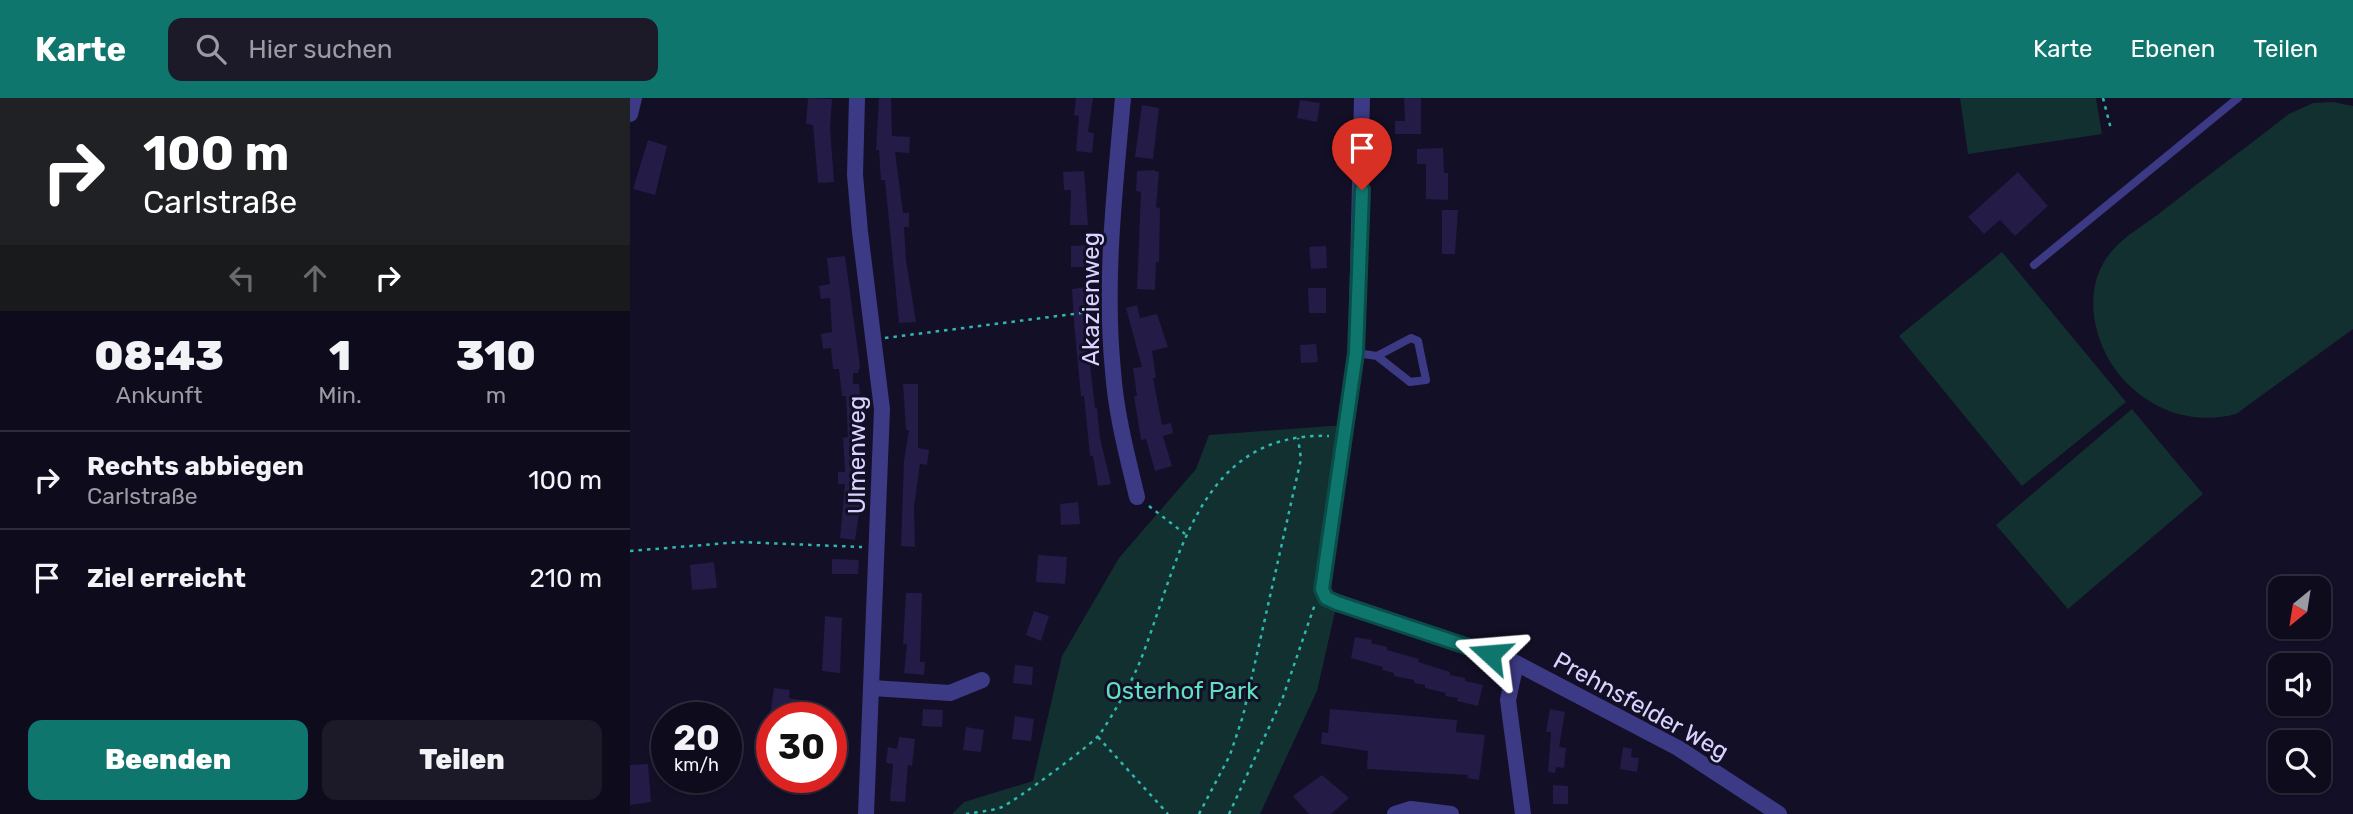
<!DOCTYPE html>
<html lang="de">
<head>
<meta charset="utf-8">
<style>
  body { margin:0; font-family:Rubik,sans-serif; background:#1c1929; color:#f1f3f6; height:100vh; display:flex; flex-direction:column; font-size:26px; white-space:nowrap }
  * { box-sizing:border-box; margin:0 }
  p { font-size:23px; color:#9b9ba3 }
  .icon { flex:none; width:38px; height:38px; fill:none; stroke:currentColor; stroke-width:2; stroke-linecap:round; stroke-linejoin:round }
  .map { position:relative; flex:1; overflow:hidden }
  .drawer { display:flex; flex-direction:column; background:#0e0b1c; width:630px }
  .drawer>* { flex:none }
  .hud { background:#202124; color:#fff; overflow:hidden }
  .needle { width:46px; rotate:210deg }
  .tools { position:absolute; left:1638px; top:478px; display:grid; gap:14px }
  .tools a { display:grid; place-items:center; width:63px; height:63px; border-radius:14px; background:#0e0b1c; box-shadow:0 2px 5px #0004,0 0 0 2px #2e2b3b; font-size:35px }
  .speed { position:absolute; left:21px; top:604px; display:flex; gap:14px; font-size:35px; font-weight:700; text-align:center }
  .speed>* { display:grid; place-content:center; width:91px; height:91px; border-radius:50%; background:#0e0b1c; box-shadow:0 2px 5px #0004,0 0 0 2px #2e2b3b; line-height:1 }
  .speed small { font-size:18px; font-weight:400 }
  .speed .limit { border:10px solid #d22; background:#fff; color:#111 }
  .pin { position:absolute; display:grid; place-items:center; width:60px; height:60px; color:#fff; margin:-72px -30px; border-radius:50% 50% 50% 0; rotate:-45deg; box-shadow:0 0 7px #0007 }
  .pin .icon { rotate:45deg }
  .me { position:absolute; width:77px; margin:-38px; rotate:289deg; stroke-linejoin:round; filter:drop-shadow(0 0 5px #0008) }
  .turn { display:flex; align-items:center; gap:24px; height:147px; padding:0 28px; font-size:32px }
  .turn .icon { width:91px; height:91px; stroke-width:2.5 }
  .turn b { display:block; font-size:49px; line-height:60px }
  .lanes { display:flex; align-items:center; height:66px; padding:0 28px; background:#0003; justify-content:center; gap:35px; direction:ltr }
  .lanes .off { opacity:.35 }
  .eta { display:flex; justify-content:space-evenly; align-items:center; height:119px; text-align:center }
  .eta b { font-size:42px; font-weight:800; line-height:49px }
  .button { display:flex; gap:14px; margin-top:auto; padding:14px 28px }
  .button a { flex:1; height:80px; border-radius:14px; background:#0f766e; color:#fff; font-size:28px; font-weight:800; line-height:80px; text-align:center }
  .button a+a { background:#1c1929; color:#f1f3f6 }
  ul { padding:0; list-style:none }
  li { display:flex; align-items:center; gap:21px; height:98px; padding:0 28px; border-top:2px solid #2e2b3b }
  li div { flex:1 }
  li b { display:block; font-size:26px }
  li em { font-style:normal }
  header { display:flex; align-items:center; gap:42px; box-sizing:border-box; height:98px; padding:0 35px; background:#0f766e; color:#fff }
  header strong { font-size:33px }
  nav { display:flex; gap:38px; margin-inline-start:auto; font-size:24px }
  .search { width:490px; height:63px; background:#1c1929; display:flex; align-items:center; gap:18px; box-sizing:border-box; padding:0 24px; border-radius:14px; color:#9b9ba3; font-size:26px }
  main { display:flex; flex:1; min-height:0 }
  .map>svg:first-child { display:block }
  .green { fill:#12302f }
  .building { fill:#241b47 }
  .lines { fill:none; stroke-linecap:round; stroke-linejoin:round }
  .path { stroke:#2fb8b0; stroke-width:2.5; stroke-dasharray:3.5 5; stroke-linecap:butt }
  .service { stroke:#3d3a85; stroke-width:8 }
  .minor { stroke:#3d3a85; stroke-width:16 }
  .route-casing { stroke:#0a4d48; stroke-width:18 }
  .route { stroke:#0f766e; stroke-width:12 }
  .labels { text-anchor:middle; stroke-width:6; stroke-linejoin:round; paint-order:stroke }
  .street-label { font-size:24px; fill:#d9d4ff; stroke:#130f26 }
  .park-label { font-size:24px; fill:#5fe0c0; stroke:#130f26 }
</style>
</head>
<body>
<header>
<strong>Karte</strong>
<div class="search"><svg class="icon" aria-label="search" viewBox="0 0 24 24"><circle cx="10" cy="10" r="6"/><path d="M15 15l6 6"/></svg>Hier suchen</div>
<nav><a>Karte</a><a>Ebenen</a><a>Teilen</a></nav>
</header>
<main>
<section class="drawer">
<div class="hud">
<div class="turn"><svg class="icon" aria-label="right" viewBox="0 0 24 24"><path d="M7 20v-9h11M14 6l5 5-5 5"/></svg><div><b>100 m</b>Carlstraße</div></div>
<div class="lanes"><svg class="icon off" aria-label="left" viewBox="0 0 24 24"><path d="M17 20v-9H6M10 6l-5 5 5 5"/></svg><svg class="icon off" aria-label="ahead" viewBox="0 0 24 24"><path d="M12 20V5M6 11l6-6 6 6"/></svg><svg class="icon" aria-label="right" viewBox="0 0 24 24"><path d="M7 20v-9h11M14 6l5 5-5 5"/></svg></div>
</div>
<div class="eta">
<div><b>08:43</b><p>Ankunft</p></div>
<div><b>1</b><p>Min.</p></div>
<div><b>310</b><p>m</p></div>
</div>
<ul>
<li><svg class="icon" aria-label="right" viewBox="0 0 24 24"><path d="M7 20v-9h11M14 6l5 5-5 5"/></svg><div><b>Rechts abbiegen</b><p>Carlstraße</p></div><em>100 m</em></li>
<li><svg class="icon" aria-label="arrive" viewBox="0 0 24 24"><path d="M6 21V4h12l-3 4 3 4H6"/></svg><div><b>Ziel erreicht</b></div><em>210 m</em></li>
</ul>
<div class="button"><a>Beenden</a><a>Teilen</a></div>
</section>
<div class="map">
<svg width="1723" height="716" viewBox="0 0 1723 716">
  <rect width="100%" height="100%" fill="#130f26"/>
  <g class="green">
    <path d="M 1330,0 L 1466,0 L 1472,36 L 1338,56 Z"/>
    <path d="M 1703,4 L 1723,8 L 1723,231 L 1606,316 C 1568,326 1531,316 1502,290 C 1466,259 1447,194 1481,154 C 1495,137 1518,125 1535,111 C 1576,79 1618,48 1659,16 L 1683,5 Z"/>
    <path d="M 1372,154 L 1496,304 L 1392,388 L 1269,238 Z"/>
    <path d="M 1502,311 L 1573,396 L 1438,511 L 1366,427 Z"/>
    <path d="M 714,327 L 687,501 L 707,505 L 687,593 L 630,716 L 322,716 L 334,704 L 403,683 L 432,558 L 489,460 L 566,371 L 579,337 Z"/>
  </g>
  <g class="building">
    <path d="M 178,0 L 202,1 L 200,30 L 204,84 L 188,85 L 183,27 L 176,26 Z"/>
    <path d="M 249,0 L 261,0 L 262,38 L 280,39 L 279,55 L 265,54 L 273,115 L 279,115 L 279,129 L 274,129 L 276,162 L 286,224 L 269,225 L 255,82 L 251,82 L 249,52 L 246,52 Z"/>
    <path d="M 446,0 L 463,0 L 458,34 L 464,35 L 462,55 L 446,53 L 449,18 L 444,17 Z"/>
    <path d="M 774,0 L 791,0 L 791,36 L 765,36 L 765,23 L 775,23 Z"/>
    <path d="M 670,2 L 690,5 L 687,24 L 667,20 Z"/>
    <path d="M 512,7 L 529,10 L 523,61 L 505,59 Z"/>
    <path d="M 18,42 L 37,48 L 25,97 L 3,91 Z"/>
    <path d="M 813,50 L 814,75 L 818,75 L 818,102 L 796,101 L 796,66 L 787,66 L 787,51 Z"/>
    <path d="M 522,72 L 529,74 L 526,109 L 530,110 L 529,164 L 526,164 L 525,192 L 507,191 L 511,94 L 506,93 L 507,73 Z"/>
    <path d="M 454,73 L 458,127 L 440,127 L 441,92 L 434,92 L 433,74 Z"/>
    <path d="M 1388,74 L 1418,108 L 1385,138 L 1370,122 L 1354,136 L 1338,119 Z"/>
    <path d="M 812,112 L 828,112 L 825,156 L 812,156 Z"/>
    <path d="M 457,147 L 458,169 L 441,169 L 441,148 Z"/>
    <path d="M 696,148 L 697,170 L 681,171 L 679,149 Z"/>
    <path d="M 215,158 L 230,268 L 228,275 L 223,275 L 223,286 L 229,286 L 230,296 L 231,326 L 227,326 L 230,367 L 236,368 L 225,442 L 210,440 L 215,386 L 208,386 L 208,374 L 215,374 L 213,340 L 218,339 L 216,298 L 212,298 L 209,271 L 203,271 L 201,250 L 193,251 L 191,236 L 202,234 L 200,200 L 191,201 L 189,188 L 200,186 L 197,160 Z"/>
    <path d="M 456,189 L 460,240 L 457,240 L 465,310 L 467,310 L 470,340 L 481,386 L 468,388 L 463,358 L 460,358 L 454,298 L 451,298 L 444,225 L 442,191 Z"/>
    <path d="M 678,190 L 696,190 L 696,215 L 679,215 Z"/>
    <path d="M 507,207 L 510,220 L 527,216 L 538,249 L 522,253 L 526,280 L 523,280 L 532,327 L 541,325 L 543,335 L 533,338 L 542,368 L 525,373 L 516,341 L 511,342 L 504,298 L 507,298 L 503,270 L 512,269 L 496,210 Z"/>
    <path d="M 686,246 L 688,264 L 671,265 L 670,247 Z"/>
    <path d="M 273,286 L 288,286 L 288,350 L 299,352 L 297,367 L 290,366 L 284,409 L 285,449 L 271,448 L 274,363 L 279,332 L 276,332 Z"/>
    <path d="M 448,404 L 450,426 L 431,427 L 430,406 Z"/>
    <path d="M 408,457 L 437,459 L 435,486 L 406,484 Z"/>
    <path d="M 202,461 L 229,462 L 228,476 L 202,476 Z"/>
    <path d="M 84,464 L 87,490 L 62,492 L 60,467 Z"/>
    <path d="M 276,495 L 292,495 L 290,564 L 295,564 L 294,577 L 274,575 L 277,546 L 273,546 Z"/>
    <path d="M 404,513 L 419,518 L 411,543 L 396,537 Z"/>
    <path d="M 195,518 L 212,520 L 210,575 L 192,573 Z"/>
    <path d="M 725,539 L 742,542 L 741,545 L 757,549 L 757,552 L 789,561 L 788,564 L 820,574 L 820,577 L 835,580 L 835,583 L 853,587 L 848,608 L 827,603 L 828,600 L 815,598 L 816,595 L 795,590 L 795,587 L 784,585 L 784,582 L 764,578 L 764,575 L 752,572 L 753,569 L 721,560 Z"/>
    <path d="M 385,567 L 403,569 L 402,587 L 383,585 Z"/>
    <path d="M 144,590 L 160,592 L 159,600 L 170,602 L 168,620 L 140,617 Z"/>
    <path d="M 293,611 L 313,612 L 312,629 L 292,628 Z"/>
    <path d="M 700,611 L 827,622 L 826,634 L 855,637 L 849,682 L 837,680 L 838,677 L 737,671 L 738,653 L 691,646 L 692,634 L 698,635 Z"/>
    <path d="M 920,611 L 935,614 L 929,649 L 936,650 L 934,670 L 926,669 L 925,675 L 918,674 L 921,634 L 916,634 Z"/>
    <path d="M 385,618 L 404,621 L 401,643 L 382,641 Z"/>
    <path d="M 336,629 L 354,632 L 351,654 L 333,652 Z"/>
    <path d="M 269,639 L 285,641 L 282,668 L 278,667 L 275,704 L 260,703 L 263,666 L 256,665 L 258,649 L 267,651 Z"/>
    <path d="M 993,649 L 1002,651 L 1001,659 L 1009,660 L 1007,674 L 990,671 Z"/>
    <path d="M 18,666 L 21,704 L 0,707 L 0,667 Z"/>
    <path d="M 692,677 L 719,700 L 701,716 L 679,716 L 663,698 Z"/>
    <path d="M 923,687 L 938,688 L 938,706 L 923,706 Z"/>
  </g>
  <g class="lines">
    <g class="path">
      <path d="M 1473,0 L 1481,31"/>
      <path d="M 255,240 L 467,213"/>
      <path d="M 519,408 L 555,436"/>
      <path d="M 0,453 L 110,444 L 232,449"/>
      <path d="M 468,639 L 538,716"/>
      <path d="M 336,716 C 347,714 361,713 372,709 C 385,703 463,646 470,636 C 484,615 499,589 509,566 C 548,470 565,333 699,338"/>
      <path d="M 569,716 L 600,657 L 613,618 L 671,361 L 668,340"/>
      <path d="M 599,716 L 653,599 L 685,506"/>
    </g>
    <g class="service">
      <path d="M 1404,167 L 1608,0"/>
      <path d="M 726,255 L 747,258 L 780,284 L 796,282 L 788,243 L 781,240 L 747,258"/>
    </g>
    <g class="minor">
      <path d="M 227,0 L 225,77 L 230,134 L 252,311 L 236,716"/>
      <path d="M 493,0 C 485,90 474,182 483,273 C 486,316 497,357 507,399"/>
      <path d="M 732,0 L 726,255 L 692,491 L 696,500 L 886,565 L 1048,650 L 1149,716"/>
      <path d="M 0,16 L 4,0"/>
      <path d="M 886,565 L 878,602 L 893,716"/>
      <path d="M 242,590 L 320,595 L 352,582"/>
      <path d="M 765,716 L 781,711 L 821,716"/>
    </g>
  </g>
  <g class="lines">
    <g class="route-casing">
      <path id="route" d="M 732,92 L 726,255 L 692,491 L 696,500 L 707,505 L 860,556"/>
    </g>
    <use href="#route" class="route"/>
  </g>
  <g class="labels">
    <g class="street-label">
      <text transform="translate(461 201) rotate(-90)" y="8">Akazienweg</text>
      <text transform="translate(227 357) rotate(-90)" y="8">Ulmenweg</text>
      <text transform="translate(1011 608) rotate(29)" y="8">Prehnsfelder Weg</text>
    </g>
    <g class="park-label">
      <text x="552" y="601">Osterhof Park</text>
    </g>
  </g>
</svg>
<div class="tools">
<a><svg class="needle" viewBox="-14 -14 28 28"><path d="M0-13l5 13h-10z" fill="#e53935"/><path d="M0 13l5-13h-10z" fill="#9b9ba3"/></svg></a>
<a><svg class="icon" aria-label="sound" viewBox="0 0 24 24"><path d="M4 9h4l5-4v14l-5-4H4zM17 9q2 3 0 6"/></svg></a>
<a><svg class="icon" aria-label="search" viewBox="0 0 24 24"><circle cx="10" cy="10" r="6"/><path d="M15 15l6 6"/></svg></a>
</div>
<div class="speed"><div>20<small>km/h</small></div><div class="limit">30</div></div>
<div class="pin" style="left:732px;top:92px;background:#d93025"><svg class="icon" aria-label="arrive" viewBox="0 0 24 24"><path d="M6 21V4h12l-3 4 3 4H6"/></svg></div>
<svg class="me" style="left:860px;top:556px" viewBox="-20 -20 40 40"><path d="M0-17L14 15 0 8-14 15z" fill="#0f766e" stroke="#fff" stroke-width="4"/></svg>
</div>
</main>
</body>
</html>
